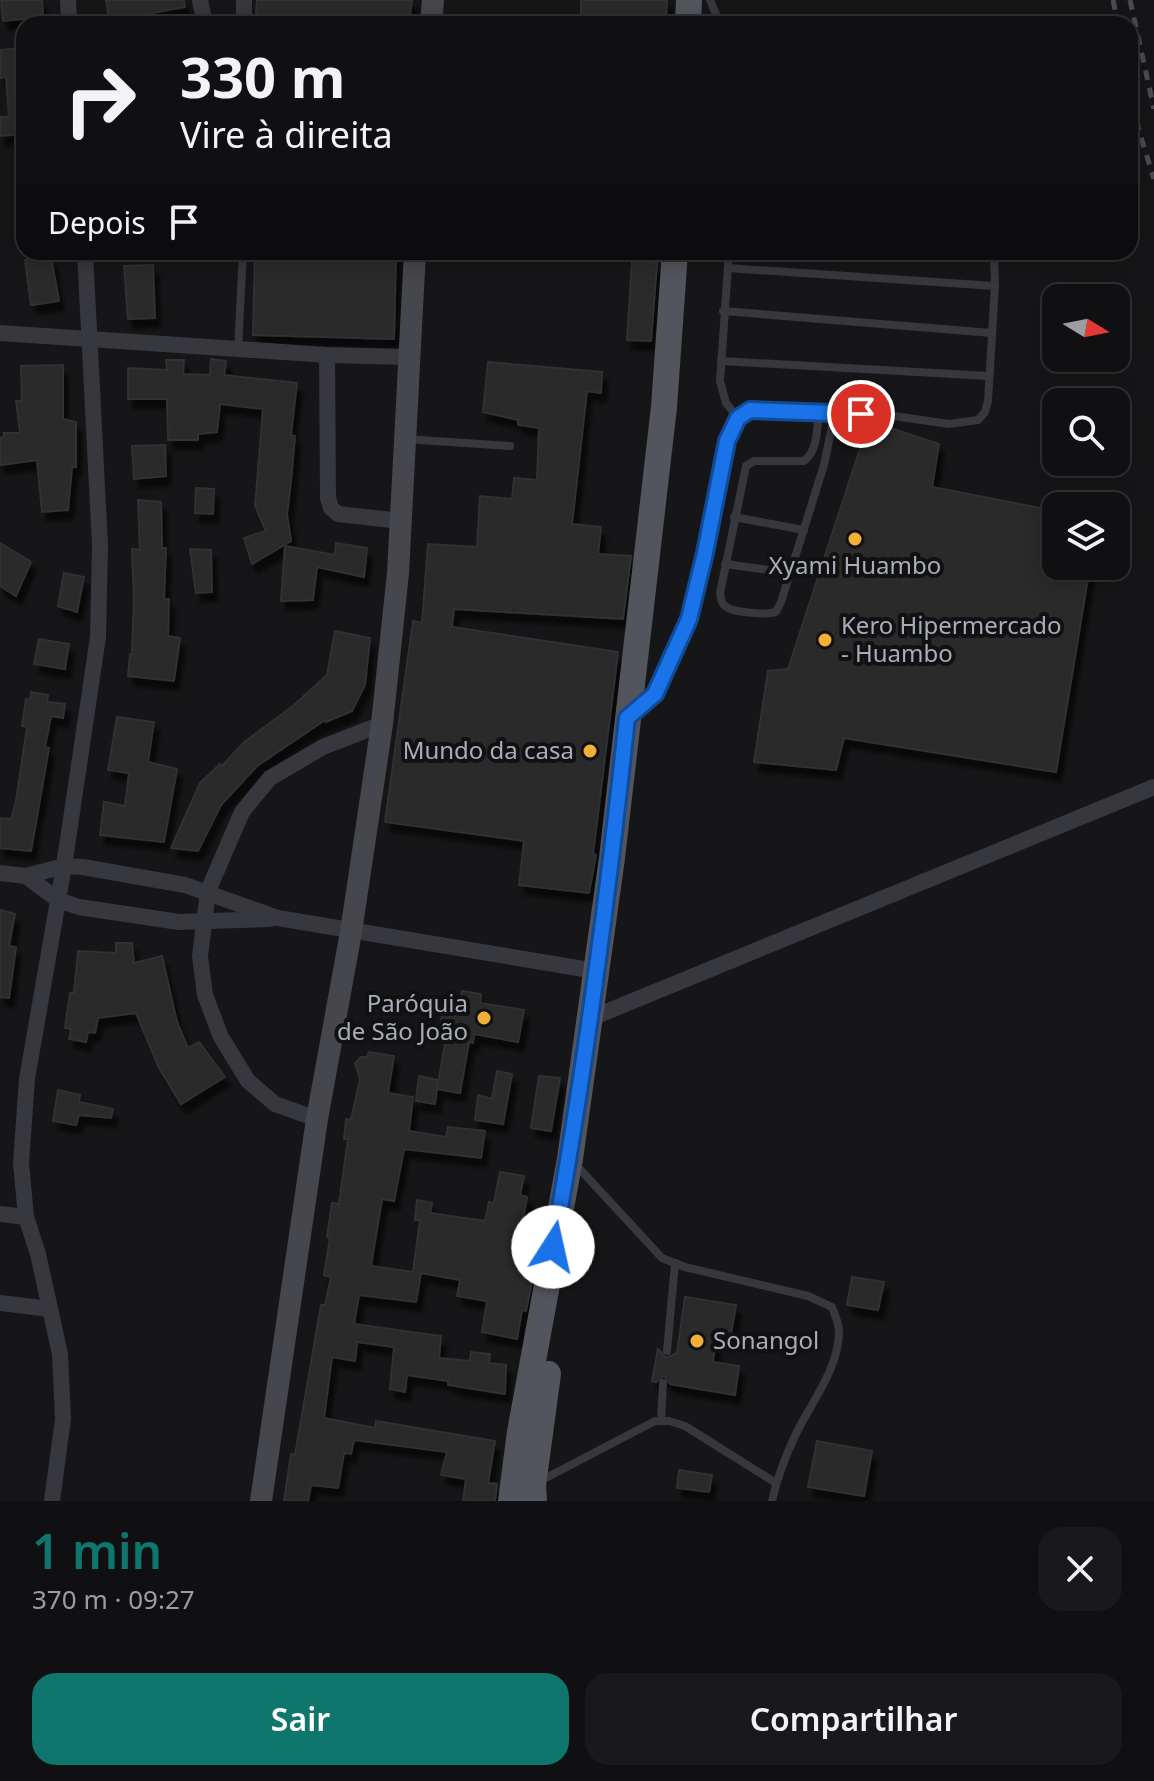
<!DOCTYPE html>
<html lang="pt">
<head>
<meta charset="utf-8">
<style>
  body { margin:0; font-family:"Noto Sans",sans-serif; background:#19191b; color:#f1f3f6; height:100vh; display:flex; flex-direction:column; font-size:30px; white-space:nowrap }
  * { box-sizing:border-box; margin:0 }
  p { font-size:26px; color:#9c9d9f }
  .icon { flex:none; width:44px; height:44px; fill:none; stroke:currentColor; stroke-width:2; stroke-linecap:round; stroke-linejoin:round }
  .map { position:relative; height:1501px; overflow:hidden }
  .side { display:flex; flex-direction:column; background:#101012; flex:1 }
  .side>* { flex:none }
  .banner { position:absolute; left:16px; top:16px; width:1122px; height:244px; border-radius:24px; box-shadow:0 4px 20px #0003,0 0 0 2px #303032; background:#101012; color:#f1f3f6; overflow:hidden }
  .needle { width:52px; rotate:100deg }
  .tools { position:absolute; left:1042px; top:284px; display:grid; gap:16px }
  .tools a { display:grid; place-items:center; width:88px; height:88px; border-radius:16px; background:#101012; box-shadow:0 4px 20px #0003,0 0 0 2px #303032; font-size:40px }
  .pin { position:absolute; display:grid; place-items:center; width:68px; height:68px; color:#fff; margin:-34px; border:4px solid #fff; border-radius:50%; box-shadow:0 2px 8px #0007 }
  .me { position:absolute; width:88px; margin:-44px; rotate:10deg; stroke-linejoin:round; filter:drop-shadow(0 0 6px #0008) }
  .turn { display:flex; align-items:center; gap:28px; height:168px; padding:0 32px; font-size:36px }
  .turn .icon { width:104px; height:104px; stroke-width:2.5 }
  .turn b { display:block; font-size:56px; line-height:68px }
  .then { display:flex; align-items:center; height:76px; padding:0 32px; background:#0003; gap:16px; font-size:30px }
  .round { display:grid; place-items:center; flex:none; width:84px; height:84px; border-radius:24px; background:#19191b }
  .head { display:flex; align-items:center; justify-content:space-between; height:136px; padding:0 32px }
  h1 { font-size:48px; font-weight:600; line-height:60px; color:#0f766e }
  .action { display:flex; gap:16px; margin-top:auto; padding:16px 32px }
  .action a { flex:1; height:92px; border-radius:24px; background:#0f766e; color:#fff; font-size:32px; font-weight:600; line-height:92px; text-align:center }
  .action a+a { background:#19191b; color:#f1f3f6 }
  .map>svg:first-child { display:block }
  .building { fill:#29292c; stroke:#303034; stroke-width:2; filter:url(#shadow) }
  .lines { fill:none; stroke-linecap:round; stroke-linejoin:round }
  .lane { stroke:#37383d; stroke-width:8 }
  .street { stroke:#37383d; stroke-width:16 }
  .secondary { stroke:#45474d; stroke-width:22 }
  .primary { stroke:#53555c; stroke-width:26 }
  .rail { stroke:#4a4c52; stroke-width:5; stroke-dasharray:10 8; stroke-linecap:butt }
  .route-casing { stroke:#114b97; stroke-width:20 }
  .route { stroke:#1a73e8; stroke-width:14 }
  .poi-dot { fill:#f2b134; stroke:#111113; stroke-width:3 }
  .labels { text-anchor:middle; stroke-width:8; stroke-linejoin:round; paint-order:stroke }
  .poi-label { font-size:24px; fill:#a8adb8; stroke:#111113; text-anchor:start }
</style>
</head>
<body>
<div class="map">
<svg width="1154" height="1501" viewBox="0 0 1154 1501">
  <defs>
    <filter id="shadow"><feDropShadow dx="5" dy="9" stdDeviation="2" flood-color="#0009"/></filter>
  </defs>
  <rect width="100%" height="100%" fill="#161618"/>
  <g class="building">
    <path d="M 1,0 L 42,0 L 43,17 L 3,21 Z"/>
    <path d="M 106,0 L 184,0 L 185,7 L 131,17 L 132,24 L 110,24 Z"/>
    <path d="M 257,0 L 412,0 L 409,24 L 255,24 Z"/>
    <path d="M 581,0 L 667,0 L 666,24 L 581,24 Z"/>
    <path d="M 24,48 L 24,134 L 0,136 L 0,117 L 9,117 L 6,77 L 0,78 L 0,50 Z"/>
    <path d="M 255,252 L 288,254 L 289,252 L 396,252 L 394,339 L 253,335 Z"/>
    <path d="M 51,257 L 59,301 L 31,305 L 25,260 Z"/>
    <path d="M 632,261 L 657,263 L 651,341 L 627,340 Z"/>
    <path d="M 153,265 L 155,318 L 128,319 L 124,266 Z"/>
    <path d="M 211,359 L 226,361 L 224,375 L 297,383 L 291,435 L 295,436 L 291,481 L 287,514 L 291,541 L 252,564 L 244,538 L 266,531 L 255,506 L 263,409 L 220,404 L 217,432 L 198,434 L 198,440 L 168,440 L 167,399 L 128,399 L 128,368 L 167,370 L 166,360 L 184,360 L 183,374 L 210,375 Z"/>
    <path d="M 488,362 L 602,372 L 601,393 L 587,391 L 572,524 L 601,527 L 598,554 L 631,556 L 623,619 L 454,609 L 452,627 L 618,652 L 593,854 L 596,855 L 589,893 L 519,885 L 524,841 L 385,822 L 413,621 L 422,623 L 428,544 L 477,547 L 480,496 L 512,499 L 514,478 L 537,480 L 539,428 L 518,425 L 518,420 L 483,412 Z"/>
    <path d="M 63,365 L 63,419 L 76,422 L 76,467 L 72,467 L 68,510 L 42,512 L 37,460 L 0,465 L 0,438 L 4,437 L 4,433 L 20,433 L 16,401 L 22,401 L 21,366 Z"/>
    <path d="M 869,421 L 939,444 L 932,487 L 1056,511 L 1056,566 L 1090,566 L 1056,772 L 844,738 L 836,770 L 754,762 L 768,671 L 788,669 Z"/>
    <path d="M 165,445 L 166,476 L 134,479 L 132,446 Z"/>
    <path d="M 196,488 L 214,489 L 213,514 L 195,513 Z"/>
    <path d="M 138,500 L 161,502 L 162,548 L 166,548 L 164,599 L 169,599 L 168,636 L 180,638 L 174,681 L 128,676 L 130,654 L 132,654 L 134,598 L 132,549 L 140,550 Z"/>
    <path d="M 0,543 L 31,562 L 16,596 L 0,586 Z"/>
    <path d="M 336,543 L 367,548 L 364,577 L 317,567 L 313,600 L 281,601 L 285,546 L 335,555 Z"/>
    <path d="M 190,549 L 211,550 L 212,592 L 196,593 Z"/>
    <path d="M 64,573 L 84,577 L 77,612 L 58,606 Z"/>
    <path d="M 335,631 L 370,638 L 365,685 L 352,711 L 326,722 L 325,720 L 257,766 L 221,805 L 198,851 L 171,848 L 200,783 L 220,764 L 222,766 L 243,743 L 294,705 L 327,675 Z"/>
    <path d="M 39,639 L 69,644 L 65,669 L 34,664 Z"/>
    <path d="M 31,692 L 48,695 L 47,702 L 65,704 L 63,718 L 51,716 L 45,747 L 49,748 L 31,851 L 0,848 L 0,818 L 11,819 L 16,801 L 27,727 L 22,726 L 26,699 L 30,700 Z"/>
    <path d="M 117,717 L 154,722 L 148,762 L 177,769 L 164,842 L 100,835 L 104,802 L 125,806 L 129,773 L 108,770 Z"/>
    <path d="M 0,910 L 15,914 L 9,946 L 16,947 L 9,998 L 0,997 Z"/>
    <path d="M 116,943 L 132,943 L 134,963 L 162,956 L 177,1022 L 188,1048 L 199,1042 L 225,1077 L 181,1104 L 159,1068 L 136,1013 L 98,1018 L 95,1033 L 88,1032 L 86,1042 L 69,1039 L 71,1029 L 65,1028 L 70,993 L 74,993 L 78,951 L 116,953 Z"/>
    <path d="M 462,991 L 481,994 L 480,1003 L 524,1010 L 518,1042 L 474,1034 L 473,1043 L 469,1042 L 460,1093 L 437,1089 L 448,1027 L 440,1026 L 445,997 L 460,999 Z"/>
    <path d="M 369,1052 L 394,1056 L 388,1093 L 413,1097 L 409,1131 L 446,1137 L 448,1127 L 485,1131 L 481,1158 L 404,1149 L 394,1201 L 382,1199 L 371,1266 L 413,1272 L 420,1220 L 415,1220 L 417,1200 L 432,1203 L 430,1213 L 485,1221 L 489,1202 L 494,1203 L 500,1172 L 524,1176 L 520,1195 L 527,1197 L 519,1243 L 525,1244 L 521,1271 L 532,1273 L 531,1286 L 526,1311 L 522,1310 L 517,1339 L 482,1332 L 487,1301 L 457,1296 L 460,1280 L 421,1273 L 416,1302 L 359,1295 L 354,1324 L 441,1336 L 439,1358 L 470,1361 L 471,1352 L 490,1354 L 489,1363 L 506,1365 L 505,1394 L 448,1385 L 448,1381 L 407,1375 L 405,1392 L 390,1389 L 394,1347 L 357,1342 L 355,1361 L 332,1357 L 324,1418 L 375,1428 L 376,1421 L 495,1441 L 488,1483 L 497,1484 L 495,1501 L 463,1501 L 466,1479 L 441,1475 L 447,1452 L 354,1440 L 351,1454 L 344,1453 L 338,1488 L 311,1485 L 308,1501 L 284,1501 L 291,1454 L 295,1455 L 321,1305 L 325,1305 L 331,1277 L 324,1275 L 330,1238 L 327,1237 L 332,1203 L 339,1204 L 348,1139 L 344,1139 L 346,1119 L 351,1120 L 360,1079 L 355,1063 L 361,1057 L 367,1057 Z"/>
    <path d="M 497,1071 L 512,1074 L 503,1124 L 475,1120 L 478,1095 L 492,1099 Z"/>
    <path d="M 419,1076 L 438,1080 L 435,1104 L 416,1101 Z"/>
    <path d="M 539,1076 L 560,1078 L 551,1131 L 531,1128 Z"/>
    <path d="M 58,1090 L 80,1095 L 79,1102 L 113,1109 L 111,1118 L 79,1115 L 76,1125 L 53,1121 Z"/>
    <path d="M 852,1277 L 884,1282 L 878,1310 L 847,1305 Z"/>
    <path d="M 685,1297 L 736,1305 L 731,1334 L 717,1331 L 713,1362 L 739,1366 L 735,1395 L 670,1384 L 664,1376 L 656,1382 L 652,1381 L 658,1349 L 666,1358 L 677,1353 Z"/>
    <path d="M 817,1441 L 872,1451 L 864,1496 L 808,1487 Z"/>
    <path d="M 679,1470 L 712,1475 L 709,1492 L 677,1488 Z"/>
  </g>
  <g class="lines">
    <g class="lane">
      <path d="M 710,0 L 720,24"/>
      <path d="M 729,252 L 720,381 L 726,403 L 738,418"/>
      <path d="M 728,268 L 995,286"/>
      <path d="M 723,311 L 992,333"/>
      <path d="M 238,349 L 243,252"/>
      <path d="M 721,361 L 988,376"/>
      <path d="M 819,411 C 817,428 818,451 804,461 L 754,461 L 746,466 L 720,593 C 721,597 721,603 724,605 C 731,613 766,615 776,612 L 781,602 L 824,465 L 835,412"/>
      <path d="M 405,439 L 510,446"/>
      <path d="M 734,517 L 804,530"/>
      <path d="M 725,564 L 790,573"/>
      <path d="M 637,710 L 655,694 L 689,619 L 705,553 L 727,441 L 738,418 L 750,410 L 777,409 L 887,415 L 949,424 L 978,420 L 985,412 L 988,401 L 995,286 L 994,252"/>
      <path d="M 576,1165 L 662,1258 L 685,1267 L 808,1296 L 832,1307 C 835,1315 839,1324 839,1332 C 838,1371 811,1402 795,1436 C 785,1457 777,1478 772,1501"/>
      <path d="M 667,1351 L 675,1263"/>
      <path d="M 661,1421 L 663,1383"/>
      <path d="M 540,1481 L 655,1421 L 669,1421 L 685,1426 L 776,1483"/>
    </g>
    <g class="street">
      <path d="M 68,0 L 69,24"/>
      <path d="M 200,0 L 205,24"/>
      <path d="M 244,0 L 244,24"/>
      <path d="M 0,333 L 327,355 L 408,357"/>
      <path d="M 327,355 L 328,498 L 331,508 L 338,514 L 401,521"/>
      <path d="M 0,873 L 26,876 L 64,866 L 83,867 L 185,885 L 278,918 L 596,971"/>
      <path d="M 26,876 L 58,900 L 79,907 L 179,922 L 270,919"/>
      <path d="M 589,1019 L 1154,787"/>
      <path d="M 317,1119 L 275,1104 L 248,1081 L 221,1037 L 205,995 L 200,956 L 208,891 L 242,812 L 270,778 L 323,747 L 382,724"/>
      <path d="M 0,1214 L 26,1217"/>
      <path d="M 0,1303 L 50,1309"/>
      <path d="M 52,1501 L 63,1419 L 60,1354 L 38,1254 L 26,1217 L 21,1163 L 27,1079 L 64,866 L 98,637 L 100,545 L 85,252"/>
    </g>
    <g class="secondary">
      <path d="M 431,24 L 433,0"/>
      <path d="M 261,1501 L 317,1119 L 351,932 L 382,724 L 398,573 L 415,252"/>
    </g>
    <g class="primary">
      <path d="M 688,24 L 689,0"/>
      <path d="M 511,1501 L 520,1432 L 570,1159 L 612,858 L 664,407 L 675,252"/>
      <path d="M 534,1501 L 533,1485 L 548,1374"/>
    </g>
    <g class="rail">
      <path d="M 1113,0 L 1118,24"/>
      <path d="M 1130,0 L 1154,109"/>
      <path d="M 1130,85 L 1139,131 L 1154,179"/>
    </g>
  </g>
  <g class="lines">
    <g class="route-casing">
      <path id="route" d="M 553,1247 C 585,1072 608,895 627,718 L 655,694 L 689,619 L 705,553 L 727,441 L 738,418 L 750,410 L 861,414"/>
    </g>
    <use href="#route" class="route"/>
  </g>
  <g class="poi-dot">
    <circle cx="855" cy="539" r="8"/>
    <circle cx="825" cy="640" r="8"/>
    <circle cx="590" cy="751" r="8"/>
    <circle cx="484" cy="1018" r="8"/>
    <circle cx="697" cy="1341" r="8"/>
  </g>
  <g class="labels">
    <g class="poi-label">
      <text x="855" y="574" text-anchor="middle">Xyami Huambo</text>
      <text x="841" y="634">Kero Hipermercado<tspan x="841" dy="28">- Huambo</tspan></text>
      <text x="574" y="759" text-anchor="end">Mundo da casa</text>
      <text x="468" y="1012" text-anchor="end">Paróquia<tspan x="468" dy="28">de São João</tspan></text>
      <text x="713" y="1349">Sonangol</text>
    </g>
  </g>
</svg>
<div class="tools">
<a><svg class="needle" viewBox="-14 -14 28 28"><path d="M0-13l5 13h-10z" fill="#e53935"/><path d="M0 13l5-13h-10z" fill="#9c9d9f"/></svg></a>
<a><svg class="icon" aria-label="search" viewBox="0 0 24 24"><circle cx="10" cy="10" r="6"/><path d="M15 15l6 6"/></svg></a>
<a><svg class="icon" aria-label="layers" viewBox="0 0 24 24"><path d="M12 4l9 5-9 5-9-5zM3 14l9 5 9-5"/></svg></a>
</div>
<div class="pin" style="left:861px;top:414px;background:#d93025"><svg class="icon" aria-label="arrive" viewBox="0 0 24 24"><path d="M6 21V4h12l-3 4 3 4H6"/></svg></div>
<svg class="me" style="left:553px;top:1247px" viewBox="-20 -20 40 40"><circle r="19" fill="#fff"/><path d="M0-13L10 11 0 6-10 11z" fill="#1a73e8"/></svg>
<div class="banner">
<div class="turn"><svg class="icon" aria-label="right" viewBox="0 0 24 24"><path d="M7 20v-9h11M14 6l5 5-5 5"/></svg><div><b>330 m</b>Vire à direita</div></div>
<div class="then">Depois<svg class="icon" aria-label="arrive" viewBox="0 0 24 24"><path d="M6 21V4h12l-3 4 3 4H6"/></svg></div>
</div>
</div>
<section class="side">
<div class="head"><div><h1>1 min</h1><p>370 m · 09:27</p></div><a class="round"><svg class="icon" aria-label="close" viewBox="0 0 24 24"><path d="M6 6l12 12M18 6L6 18"/></svg></a></div>
<div class="action"><a>Sair</a><a>Compartilhar</a></div>
</section>
</body>
</html>
